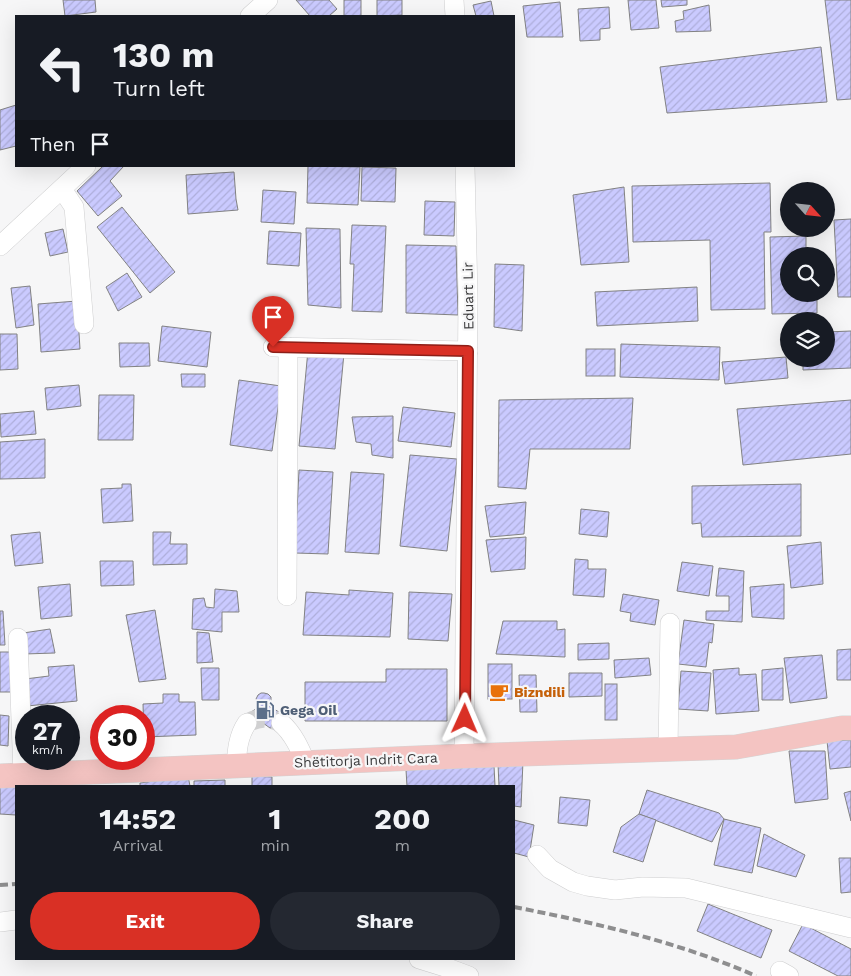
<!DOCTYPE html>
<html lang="en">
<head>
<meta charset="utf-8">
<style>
  body { margin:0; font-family:"Work Sans",sans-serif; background:#242831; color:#f1f3f6; height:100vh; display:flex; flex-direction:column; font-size:19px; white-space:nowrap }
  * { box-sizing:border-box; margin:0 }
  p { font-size:16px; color:#9ea1a6 }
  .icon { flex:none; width:28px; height:28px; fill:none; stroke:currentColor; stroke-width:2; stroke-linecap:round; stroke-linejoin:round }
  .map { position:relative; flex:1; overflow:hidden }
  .details { position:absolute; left:15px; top:785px; width:500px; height:175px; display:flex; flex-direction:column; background:#171b24; border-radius:0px; box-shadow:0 5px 20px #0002 }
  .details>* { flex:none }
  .guide { position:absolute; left:15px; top:15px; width:500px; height:152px; border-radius:0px; box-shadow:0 5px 20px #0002; background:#171b24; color:#f1f3f6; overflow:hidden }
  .needle { width:32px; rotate:117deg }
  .fabs { position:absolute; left:780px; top:182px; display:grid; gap:10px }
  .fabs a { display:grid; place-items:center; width:55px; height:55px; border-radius:50%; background:#171b24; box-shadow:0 5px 20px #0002; font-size:25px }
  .speed { position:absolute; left:15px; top:705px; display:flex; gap:10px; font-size:25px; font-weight:700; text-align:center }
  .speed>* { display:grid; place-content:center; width:65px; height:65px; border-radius:50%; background:#171b24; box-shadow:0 5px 20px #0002; line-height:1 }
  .speed small { font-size:12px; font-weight:400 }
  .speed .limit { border:8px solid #d22; background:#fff; color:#111 }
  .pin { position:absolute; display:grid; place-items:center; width:42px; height:42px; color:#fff; margin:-51px -21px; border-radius:50% 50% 50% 0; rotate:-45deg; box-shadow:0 0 5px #0007 }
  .pin .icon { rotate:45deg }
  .me { position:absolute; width:55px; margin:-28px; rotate:1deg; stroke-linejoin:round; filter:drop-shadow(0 0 4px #0008) }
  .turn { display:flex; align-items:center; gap:18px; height:105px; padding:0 15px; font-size:22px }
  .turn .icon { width:65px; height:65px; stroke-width:2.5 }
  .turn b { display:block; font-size:35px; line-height:42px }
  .then { display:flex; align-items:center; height:48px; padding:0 15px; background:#0003; gap:10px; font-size:19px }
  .eta { display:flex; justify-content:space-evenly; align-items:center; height:85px; text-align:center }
  .eta b { font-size:30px; font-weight:700; line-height:35px }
  .primary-button { display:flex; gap:10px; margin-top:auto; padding:10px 15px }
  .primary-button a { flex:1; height:58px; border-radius:30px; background:#d93025; color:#fff; font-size:20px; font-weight:700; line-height:58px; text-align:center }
  .primary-button a+a { background:#242831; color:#f1f3f6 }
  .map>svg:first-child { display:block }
  .building { fill:url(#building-hatch); stroke:#828283 }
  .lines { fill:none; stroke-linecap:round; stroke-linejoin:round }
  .minor-tunnel { stroke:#d0d0d1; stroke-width:19; stroke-dasharray:19 9; stroke-linecap:butt }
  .minor-casing { stroke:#cececf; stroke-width:20 }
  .major-casing { stroke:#d4d4d4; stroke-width:25 }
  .minor { stroke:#fff; stroke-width:19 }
  .major { stroke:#f4c4c2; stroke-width:24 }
  .rail { stroke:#8e8e8f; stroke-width:4; stroke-dasharray:8 4; stroke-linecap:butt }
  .route-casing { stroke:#8d1f18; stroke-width:12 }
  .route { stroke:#d93025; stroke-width:9 }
  .labels { text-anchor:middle; stroke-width:4.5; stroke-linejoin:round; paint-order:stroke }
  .street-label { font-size:14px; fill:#3a3a3b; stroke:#f6f6f7 }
  .food-label { font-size:14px; font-weight:bold; fill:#c56008; stroke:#f6f6f7; text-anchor:start }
  .service-label { font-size:14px; font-weight:bold; fill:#4e5e75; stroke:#f6f6f7; text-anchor:start }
</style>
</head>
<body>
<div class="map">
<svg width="851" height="976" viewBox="0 0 851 976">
  <defs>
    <pattern id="building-hatch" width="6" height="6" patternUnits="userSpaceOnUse" patternTransform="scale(1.25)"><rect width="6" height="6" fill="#cacaff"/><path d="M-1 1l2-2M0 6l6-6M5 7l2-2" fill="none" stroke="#aeaedb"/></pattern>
  </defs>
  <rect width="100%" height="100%" fill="#f6f6f7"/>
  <g class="building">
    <path d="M 63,0 L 95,0 L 96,12 L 65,16 Z"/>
    <path d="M 296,0 L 329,0 L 337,9 L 329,16 L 310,16 Z"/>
    <rect x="344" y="0" width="17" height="16"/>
    <path d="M 377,0 L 402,0 L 402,15 L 377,16 Z"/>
    <path d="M 628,0 L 656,0 L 659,28 L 631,30 Z"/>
    <path d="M 661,0 L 687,0 L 687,5 L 662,7 Z"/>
    <path d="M 825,0 L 851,0 L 851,99 L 837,100 Z"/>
    <path d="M 491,1 L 494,16 L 476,16 L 473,5 Z"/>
    <path d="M 560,2 L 563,37 L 527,37 L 523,6 Z"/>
    <path d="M 709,5 L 711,31 L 676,32 L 675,21 L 684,19 L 683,11 Z"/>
    <path d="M 609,7 L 610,28 L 600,29 L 600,40 L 580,41 L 578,9 Z"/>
    <path d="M 821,47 L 827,102 L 667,113 L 660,67 Z"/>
    <path d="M 16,105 L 16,146 L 0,150 L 0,110 Z"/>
    <path d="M 103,166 L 124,166 L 110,181 L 122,196 L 98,216 L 77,191 Z"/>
    <path d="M 308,166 L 360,167 L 358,205 L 307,203 Z"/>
    <path d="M 362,167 L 396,168 L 395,202 L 361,201 Z"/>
    <path d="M 234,172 L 236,199 L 238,210 L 188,214 L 186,175 Z"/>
    <path d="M 770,183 L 771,232 L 764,232 L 765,309 L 711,310 L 710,240 L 633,242 L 632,186 Z"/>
    <path d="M 624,187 L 629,262 L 581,265 L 573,195 Z"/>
    <path d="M 263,190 L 296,192 L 294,224 L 261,222 Z"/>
    <path d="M 425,201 L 455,202 L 454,236 L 424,235 Z"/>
    <path d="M 122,207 L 175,272 L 150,293 L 97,227 Z"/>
    <path d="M 851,219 L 851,297 L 838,297 L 834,220 Z"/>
    <path d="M 352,225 L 386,226 L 382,312 L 352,311 L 354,264 L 350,264 Z"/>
    <path d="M 306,228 L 340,229 L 341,308 L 308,305 Z"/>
    <path d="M 63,229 L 68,252 L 50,256 L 45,233 Z"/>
    <path d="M 269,231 L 301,233 L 299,266 L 267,264 Z"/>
    <path d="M 806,236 L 806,251 L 816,251 L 816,256 L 789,256 L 789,294 L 817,294 L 817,313 L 772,314 L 770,237 Z"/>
    <path d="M 406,245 L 456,246 L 458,315 L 406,313 Z"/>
    <path d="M 495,264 L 524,265 L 522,331 L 494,327 Z"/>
    <path d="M 127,273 L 142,297 L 118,311 L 106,287 Z"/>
    <path d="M 30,286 L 34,325 L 16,328 L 11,288 Z"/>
    <path d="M 697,287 L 698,321 L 597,326 L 595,292 Z"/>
    <path d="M 77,301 L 80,349 L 41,352 L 38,304 Z"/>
    <path d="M 162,326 L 211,332 L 207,367 L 158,361 Z"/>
    <path d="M 851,331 L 851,368 L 803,370 L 803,359 L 826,359 L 826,332 Z"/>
    <path d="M 0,334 L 17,334 L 18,369 L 0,370 Z"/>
    <path d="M 119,343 L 149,343 L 150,366 L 120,367 Z"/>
    <path d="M 621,344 L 720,347 L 719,380 L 620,377 Z"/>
    <rect x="586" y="349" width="29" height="27"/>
    <path d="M 308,350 L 344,353 L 335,449 L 299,446 Z"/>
    <path d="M 786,357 L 788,378 L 725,384 L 722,362 Z"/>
    <path d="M 181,374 L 205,374 L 205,387 L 182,387 Z"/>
    <path d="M 239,380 L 281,386 L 272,451 L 230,445 Z"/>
    <path d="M 79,385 L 81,406 L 47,410 L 45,388 Z"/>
    <path d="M 99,395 L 134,395 L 133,440 L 98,440 Z"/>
    <path d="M 633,398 L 630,449 L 530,449 L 526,489 L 498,487 L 499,400 Z"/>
    <path d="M 851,400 L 851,454 L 743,465 L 737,409 Z"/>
    <path d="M 403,407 L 455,413 L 451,447 L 398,441 Z"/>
    <path d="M 34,411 L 36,434 L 1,437 L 0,414 Z"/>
    <path d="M 393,416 L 393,458 L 372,455 L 371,444 L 356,442 L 352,417 Z"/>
    <path d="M 45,439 L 45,478 L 0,479 L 0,442 Z"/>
    <path d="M 410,455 L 457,459 L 447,551 L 400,546 Z"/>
    <path d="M 299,470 L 333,472 L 328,554 L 295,553 Z"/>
    <path d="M 351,472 L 384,474 L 379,554 L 345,552 Z"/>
    <path d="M 122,484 L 131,484 L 133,521 L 103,523 L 101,489 L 122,488 Z"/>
    <path d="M 801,484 L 801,536 L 702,537 L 701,523 L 692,524 L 692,486 Z"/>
    <path d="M 526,502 L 524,534 L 490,537 L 485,506 Z"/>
    <path d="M 581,509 L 609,512 L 607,537 L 579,534 Z"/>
    <path d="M 40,532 L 43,563 L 15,566 L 11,535 Z"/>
    <path d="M 153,532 L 171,532 L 170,544 L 187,544 L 187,564 L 153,565 Z"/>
    <path d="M 526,537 L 525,569 L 491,572 L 486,540 Z"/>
    <path d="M 821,542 L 823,584 L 791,588 L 787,546 Z"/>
    <path d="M 575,559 L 588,560 L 588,569 L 606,569 L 604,597 L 573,595 Z"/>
    <path d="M 100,561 L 133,561 L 134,585 L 101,586 Z"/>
    <path d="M 682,562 L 713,566 L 709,596 L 677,591 Z"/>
    <path d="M 719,568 L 744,571 L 742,622 L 706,620 L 706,611 L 729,611 L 729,596 L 716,596 Z"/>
    <path d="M 70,584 L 72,616 L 41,619 L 38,587 Z"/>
    <path d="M 784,584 L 784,619 L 752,617 L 750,587 Z"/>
    <path d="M 215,589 L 237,591 L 239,612 L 222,612 L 222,632 L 192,629 L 193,599 L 204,598 L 206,607 L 214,608 Z"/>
    <path d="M 349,590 L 393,593 L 390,637 L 303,635 L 306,592 L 349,595 Z"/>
    <path d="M 409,592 L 452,594 L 448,641 L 408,639 Z"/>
    <path d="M 623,594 L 659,600 L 655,625 L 630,621 L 631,613 L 620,611 Z"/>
    <path d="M 155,610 L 166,679 L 139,682 L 126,615 Z"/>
    <path d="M 0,611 L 3,611 L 5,645 L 0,645 Z"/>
    <path d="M 684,620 L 714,624 L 712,643 L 709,642 L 706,667 L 678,664 Z"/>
    <path d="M 503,621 L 557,621 L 557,630 L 565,629 L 565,657 L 496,654 Z"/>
    <path d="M 50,629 L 55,653 L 24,654 L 23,633 Z"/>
    <path d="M 197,632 L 209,633 L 213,662 L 197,663 Z"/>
    <path d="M 609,643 L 609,659 L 578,660 L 578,644 Z"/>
    <path d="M 851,649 L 851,680 L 837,680 L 837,650 Z"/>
    <path d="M 0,652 L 13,652 L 14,692 L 0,692 Z"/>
    <path d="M 822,655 L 827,698 L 790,703 L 784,658 Z"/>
    <path d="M 649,658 L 651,675 L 615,678 L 614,660 Z"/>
    <rect x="488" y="664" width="24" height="35"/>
    <path d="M 74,665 L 77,701 L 27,706 L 25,679 L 49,676 L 48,667 Z"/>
    <path d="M 201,668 L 219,668 L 219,700 L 202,700 Z"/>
    <path d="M 739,668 L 739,675 L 756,674 L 759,711 L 716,714 L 713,670 Z"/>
    <path d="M 783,668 L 783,700 L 762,700 L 762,670 Z"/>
    <path d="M 386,669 L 447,669 L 447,721 L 305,721 L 305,682 L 386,682 Z"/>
    <path d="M 681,671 L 711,673 L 708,711 L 678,709 Z"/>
    <path d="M 569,673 L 602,673 L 602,696 L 569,697 Z"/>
    <path d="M 519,675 L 536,675 L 537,712 L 520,712 Z"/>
    <rect x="605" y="684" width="12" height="36"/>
    <path d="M 261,693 L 264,693 L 268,694 L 271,697 L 271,701 L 270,707 L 272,708 L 279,712 L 281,715 L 274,728 L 270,728 L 263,723 L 257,727 L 253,728 L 247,715 L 257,708 L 256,699 L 258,695 Z"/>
    <path d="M 163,694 L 179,694 L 179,702 L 195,702 L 196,735 L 144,737 L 143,704 L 163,703 Z"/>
    <path d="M 0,715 L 9,716 L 8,746 L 0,745 Z"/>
    <path d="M 851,740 L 851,767 L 830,769 L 827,741 Z"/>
    <path d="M 789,751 L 825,751 L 828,799 L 795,803 Z"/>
    <path d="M 523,761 L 521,807 L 514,806 L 514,786 L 499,786 L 498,764 Z"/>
    <path d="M 494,766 L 495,786 L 407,786 L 406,770 Z"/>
    <path d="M 188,776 L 190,786 L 140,786 L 140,783 Z"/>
    <path d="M 252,776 L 272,777 L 272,786 L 252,786 Z"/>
    <path d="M 225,780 L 225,786 L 194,786 L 194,781 Z"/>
    <path d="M 0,785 L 16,786 L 16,815 L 0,814 Z"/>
    <path d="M 647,790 L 719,813 L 724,819 L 712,842 L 639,814 Z"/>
    <path d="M 851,791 L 851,821 L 844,793 Z"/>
    <path d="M 560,797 L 590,800 L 587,826 L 558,823 Z"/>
    <path d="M 639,814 L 656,820 L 643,862 L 613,852 L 621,827 Z"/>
    <path d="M 724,819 L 761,828 L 752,873 L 714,865 Z"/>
    <path d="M 514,820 L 534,825 L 529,857 L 514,853 Z"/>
    <path d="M 764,834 L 805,855 L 796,877 L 757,866 Z"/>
    <path d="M 839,858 L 851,858 L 851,892 L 841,893 Z"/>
    <path d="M 708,904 L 772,930 L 761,958 L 697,931 Z"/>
    <path d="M 803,924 L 851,949 L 851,976 L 838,976 L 789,951 Z"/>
  </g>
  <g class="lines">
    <path class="minor-tunnel" d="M 247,723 C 261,716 267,717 281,723"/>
    <g class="minor-casing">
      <g id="minor">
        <path d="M 454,0 L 455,16"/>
        <path d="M 250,16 L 268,0"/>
        <path d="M 62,189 L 74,207 L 84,324"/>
        <path d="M 0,246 L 86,166"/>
        <path d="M 273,347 L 468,351"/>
        <path d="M 287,596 L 288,347"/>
        <path d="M 18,638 L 23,775"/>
        <path d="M 281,723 C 293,733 300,749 306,763"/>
        <path d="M 668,750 L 670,623"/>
        <path d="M 464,756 L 468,297 L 465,166"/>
        <path d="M 236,766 C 237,751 238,736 247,723"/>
        <path d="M 537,855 L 550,869 L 573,882 L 587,886 L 615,890 L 643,887 L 686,888 L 851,928"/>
        <path d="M 0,922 L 16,920"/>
        <path d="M 419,959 L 445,967 L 469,976"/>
        <path d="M 780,971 L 789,976"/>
      </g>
    </g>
    <g class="major-casing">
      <path id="major" d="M 0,776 L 464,756 L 736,747 L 842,728 L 851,728"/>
    </g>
    <use href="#minor" class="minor"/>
    <use href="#major" class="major"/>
    <g class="rail">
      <path d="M 0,885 L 16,884"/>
      <path d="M 514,907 C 596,923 679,942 756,976"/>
    </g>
  </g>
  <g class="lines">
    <g class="route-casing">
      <path id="route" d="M 273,347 L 468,351 L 465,719"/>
    </g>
    <use href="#route" class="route"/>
  </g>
  <defs>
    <g id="cafe-bare" transform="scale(1.5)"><path d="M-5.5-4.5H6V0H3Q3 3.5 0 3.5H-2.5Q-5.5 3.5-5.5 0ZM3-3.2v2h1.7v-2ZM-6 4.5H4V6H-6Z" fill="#e8710a" stroke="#f6f6f7" stroke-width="2.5" paint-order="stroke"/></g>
    <g id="fuel-bare" transform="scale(1.5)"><path d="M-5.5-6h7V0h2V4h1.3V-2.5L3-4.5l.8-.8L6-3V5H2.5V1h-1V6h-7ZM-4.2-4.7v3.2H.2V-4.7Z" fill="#5c6f8a" stroke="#f6f6f7" stroke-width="2.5" paint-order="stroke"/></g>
  </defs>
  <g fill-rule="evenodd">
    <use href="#cafe-bare" x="499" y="692"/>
    <use href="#fuel-bare" x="265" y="710"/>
  </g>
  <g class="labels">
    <g class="street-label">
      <text transform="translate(468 296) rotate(-91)" y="5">Eduart Lir</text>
      <text transform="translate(366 760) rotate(-2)" y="5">Shëtitorja Indrit Cara</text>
    </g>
    <g class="food-label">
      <text x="514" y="697">Bizndili</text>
    </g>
    <g class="service-label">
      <text x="280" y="715">Gega Oil</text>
    </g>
  </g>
</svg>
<div class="fabs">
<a><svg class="needle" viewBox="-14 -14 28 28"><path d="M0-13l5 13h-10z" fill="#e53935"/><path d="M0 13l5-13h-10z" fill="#9ea1a6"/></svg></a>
<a><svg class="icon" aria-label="search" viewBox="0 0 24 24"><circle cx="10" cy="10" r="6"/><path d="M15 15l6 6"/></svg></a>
<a><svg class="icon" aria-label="layers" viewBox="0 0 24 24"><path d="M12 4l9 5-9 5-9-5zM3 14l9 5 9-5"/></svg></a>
</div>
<div class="speed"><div>27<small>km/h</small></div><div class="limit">30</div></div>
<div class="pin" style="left:273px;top:347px;background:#d93025"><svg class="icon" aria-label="arrive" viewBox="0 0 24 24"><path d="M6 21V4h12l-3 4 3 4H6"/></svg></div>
<svg class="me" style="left:465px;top:719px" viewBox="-20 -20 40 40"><path d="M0-17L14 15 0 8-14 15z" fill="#d93025" stroke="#fff" stroke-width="4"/></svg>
<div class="guide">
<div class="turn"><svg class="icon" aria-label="left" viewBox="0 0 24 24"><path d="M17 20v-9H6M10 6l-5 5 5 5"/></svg><div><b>130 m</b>Turn left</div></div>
<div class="then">Then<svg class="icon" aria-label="arrive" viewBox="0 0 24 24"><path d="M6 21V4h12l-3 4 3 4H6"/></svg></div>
</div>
<section class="details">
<div class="eta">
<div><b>14:52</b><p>Arrival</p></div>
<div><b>1</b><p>min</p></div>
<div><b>200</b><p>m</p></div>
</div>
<div class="primary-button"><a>Exit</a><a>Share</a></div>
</section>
</div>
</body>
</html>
